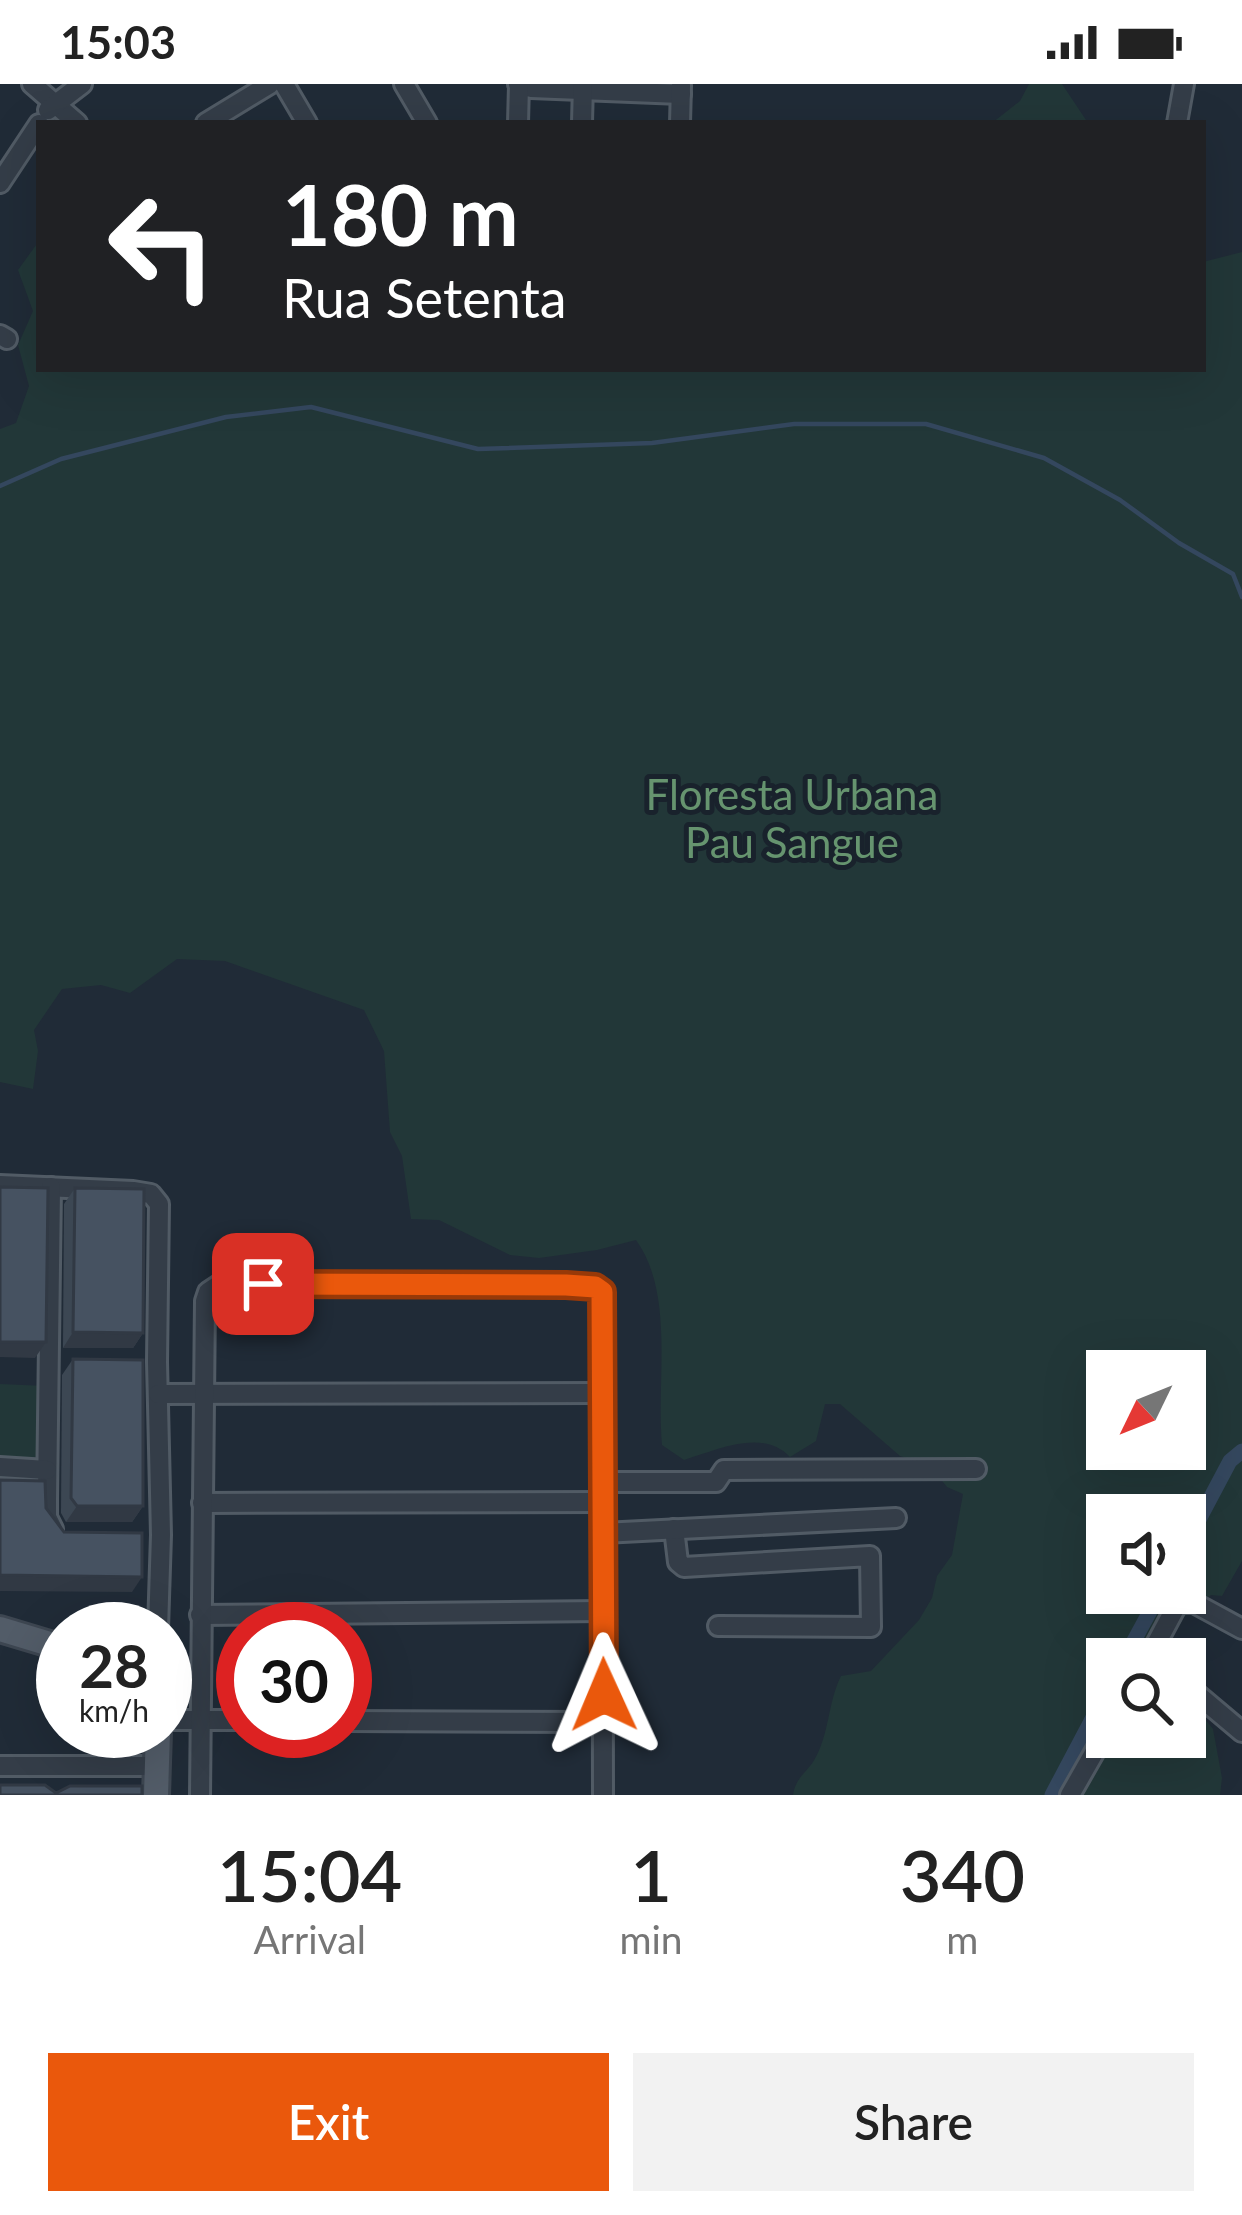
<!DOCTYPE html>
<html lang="en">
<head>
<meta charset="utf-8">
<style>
  body { margin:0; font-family:Lato,sans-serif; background:#f2f2f2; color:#222; height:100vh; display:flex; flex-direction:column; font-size:45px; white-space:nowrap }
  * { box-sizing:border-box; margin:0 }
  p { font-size:39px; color:#767676 }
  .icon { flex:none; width:66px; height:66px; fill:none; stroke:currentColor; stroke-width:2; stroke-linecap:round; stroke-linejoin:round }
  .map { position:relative; height:1711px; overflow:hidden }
  .panel { display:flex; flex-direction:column; background:#fff; flex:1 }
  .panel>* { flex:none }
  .top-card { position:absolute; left:36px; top:36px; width:1170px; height:252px; border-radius:0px; box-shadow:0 12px 48px #0002; background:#202124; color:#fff; overflow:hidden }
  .needle { width:78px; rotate:227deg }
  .fabs { position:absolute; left:1086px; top:1266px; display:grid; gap:24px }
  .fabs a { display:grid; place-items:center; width:120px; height:120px; border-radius:0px; background:#fff; box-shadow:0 12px 48px #0002; font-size:60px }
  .speed { position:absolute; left:36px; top:1518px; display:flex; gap:24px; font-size:60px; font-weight:700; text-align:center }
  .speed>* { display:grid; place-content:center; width:156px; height:156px; border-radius:50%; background:#fff; box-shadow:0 12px 48px #0002; line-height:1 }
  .speed small { font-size:30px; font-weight:400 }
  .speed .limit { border:18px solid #d22; background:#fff; color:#111 }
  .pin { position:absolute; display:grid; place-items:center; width:102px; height:102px; color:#fff; margin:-51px; border-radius:24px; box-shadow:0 6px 18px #0006 }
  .me { position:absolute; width:132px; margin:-66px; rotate:359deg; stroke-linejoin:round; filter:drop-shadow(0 0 9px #0008) }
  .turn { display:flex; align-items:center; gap:42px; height:252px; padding:0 48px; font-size:54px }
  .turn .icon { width:156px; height:156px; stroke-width:2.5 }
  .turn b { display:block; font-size:84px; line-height:102px }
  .eta { display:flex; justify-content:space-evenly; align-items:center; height:204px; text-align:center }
  .eta b { font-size:72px; font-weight:600; line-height:84px }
  .action { display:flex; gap:24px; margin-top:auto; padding:24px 48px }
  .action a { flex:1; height:138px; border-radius:0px; background:#ea580c; color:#fff; font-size:48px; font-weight:600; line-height:138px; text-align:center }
  .action a+a { background:#f2f2f2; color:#222 }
  .status { display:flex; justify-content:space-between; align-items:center; height:84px; padding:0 60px; background:#fff; direction:ltr }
  .status svg { height:33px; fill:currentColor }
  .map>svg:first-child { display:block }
  .green { fill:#223738; fill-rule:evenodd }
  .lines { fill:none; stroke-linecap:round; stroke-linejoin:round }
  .stream { stroke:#34475e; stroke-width:4.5 }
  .canal { stroke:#34475e; stroke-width:15 }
  .minor-casing { stroke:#515b65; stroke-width:24 }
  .major-casing { stroke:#3d4651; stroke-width:30 }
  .minor { stroke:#343d48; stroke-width:18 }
  .major { stroke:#525c68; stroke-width:24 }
  .wall { fill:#3c4753 }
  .shaded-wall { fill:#313944 }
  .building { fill:#465261; stroke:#313944; stroke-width:3 }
  .route-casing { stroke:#983908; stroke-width:30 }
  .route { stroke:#ea580c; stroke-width:21 }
  .labels { text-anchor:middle; stroke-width:10; stroke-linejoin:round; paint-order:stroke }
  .park-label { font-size:42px; fill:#66946f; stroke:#19222c }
</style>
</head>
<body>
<div class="status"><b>15:03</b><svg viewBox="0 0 49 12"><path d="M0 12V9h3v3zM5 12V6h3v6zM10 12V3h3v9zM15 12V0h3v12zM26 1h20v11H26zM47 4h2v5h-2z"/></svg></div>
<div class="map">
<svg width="1242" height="1711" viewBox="0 0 1242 1711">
  <rect width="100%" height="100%" fill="#202b37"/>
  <g class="green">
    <path d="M 1029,0 L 1062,0 L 1088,39 L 992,39 L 1020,17 Z"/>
    <path d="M 39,157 L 39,285 L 1203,285 L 1203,178 L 1242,168 L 1242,1477 L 1222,1512 L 1211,1511 L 1172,1543 L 1176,1575 L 1107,1575 L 1107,1653 L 1185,1653 L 1185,1611 L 1213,1645 L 1222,1694 L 1220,1711 L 793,1711 C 796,1694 804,1691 813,1678 C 830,1651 827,1620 841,1592 L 871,1587 L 919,1536 L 932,1514 L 937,1492 L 952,1471 L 963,1410 L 947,1403 L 930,1382 L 900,1372 L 840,1320 L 825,1320 L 816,1357 L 790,1373 C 763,1344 717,1366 684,1376 L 662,1361 C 656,1297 675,1210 636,1156 L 597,1166 L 539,1174 L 510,1171 L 439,1136 L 411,1135 L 402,1072 L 390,1048 L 384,967 L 364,926 L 225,877 L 177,875 L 130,909 L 101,901 L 62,905 L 34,946 L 38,967 L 33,1005 L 0,998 L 0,345 L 16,339 L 29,302 L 18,261 L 33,227 L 18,186 ZM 1107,1287 L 1185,1287 L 1185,1365 L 1107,1365 ZM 1107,1431 L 1185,1431 L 1185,1509 L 1107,1509 Z"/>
    <path d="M 0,1300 L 46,1302 L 46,1383 L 0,1381 Z"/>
  </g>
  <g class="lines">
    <path class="stream" d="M 0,402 L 61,375 L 226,333 L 311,323 L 478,365 L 652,359 L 794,340 L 926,340 L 1044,374 L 1120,416 L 1179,459 L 1233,490 L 1242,513"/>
    <g class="canal">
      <path d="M 1185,1462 L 1230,1377 L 1242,1367"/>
      <path d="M 1124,1575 L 1160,1509"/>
      <path d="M 1052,1711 L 1107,1607"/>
    </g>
    <g class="minor-casing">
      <g id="minor">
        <path d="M 32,0 L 77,39"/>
        <path d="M 284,0 L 307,39"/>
        <path d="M 404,0 L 427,39"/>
        <path d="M 518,0 L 531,4 L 681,10"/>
        <path d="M 48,26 L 82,0"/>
        <path d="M 206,39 L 270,0"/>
        <path d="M 518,39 L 519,1"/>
        <path d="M 582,39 L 583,0"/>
        <path d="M 680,39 L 681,2"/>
        <path d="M 1177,39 L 1184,0"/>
        <path d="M 0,99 L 39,40"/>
        <path d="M 0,251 L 7,255"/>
        <path d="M 0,1101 L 133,1107 L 151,1110 L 159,1120 L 157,1278 L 161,1451 L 158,1545"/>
        <path d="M 51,1103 L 47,1415 L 47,1433 L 53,1445"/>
        <path d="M 158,1310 L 603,1309"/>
        <path d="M 0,1383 L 47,1386"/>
        <path d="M 603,1398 L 716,1398 L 724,1386 L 976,1385"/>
        <path d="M 202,1419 L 603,1418"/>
        <path d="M 674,1445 L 678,1478 L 684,1483 L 870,1472 L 871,1543 L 718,1542"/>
        <path d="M 603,1449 L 896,1434"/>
        <path d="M 200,1531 L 602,1527"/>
        <path d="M 1148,1575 L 1178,1519 L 1194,1519 L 1242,1545"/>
        <path d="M 1185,1600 L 1242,1648"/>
        <path d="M 165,1636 L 243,1636"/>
        <path d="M 345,1637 L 604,1638"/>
        <path d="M 0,1682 L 156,1682"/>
        <path d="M 200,1711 L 205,1217 L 208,1208 L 220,1200 L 566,1200 L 595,1203 L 602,1208 L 603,1711"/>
        <path d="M 1070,1711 L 1107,1646"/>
      </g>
    </g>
    <g class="major-casing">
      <g id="major">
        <path d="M 0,1545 L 63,1564"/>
        <path d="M 156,1711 L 158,1647"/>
      </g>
    </g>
    <use href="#minor" class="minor"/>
    <use href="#major" class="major"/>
  </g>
  <g class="wall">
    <path d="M 75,1104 L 143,1249 L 133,1264 L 63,1264 L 64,1120 Z"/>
    <path d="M 73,1275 L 143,1422 L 132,1438 L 66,1438 L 61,1429 L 62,1291 Z"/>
  </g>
  <g class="shaded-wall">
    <path d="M 73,1248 L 143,1249 L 133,1264 L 63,1264 Z"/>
    <path d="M 0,1258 L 46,1258 L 35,1274 L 0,1273 Z"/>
    <path d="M 77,1422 L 143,1422 L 132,1438 L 66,1438 Z"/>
    <path d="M 0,1491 L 142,1493 L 132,1508 L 0,1507 Z"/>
  </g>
  <g class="building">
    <path d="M 0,1103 L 48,1104 L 46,1258 L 0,1258 Z"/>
    <path d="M 75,1104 L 144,1105 L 143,1249 L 73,1248 Z"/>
    <path d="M 73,1275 L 143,1276 L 143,1422 L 77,1422 L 71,1414 Z"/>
    <path d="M 0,1396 L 45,1397 L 46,1424 L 64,1448 L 142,1449 L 142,1493 L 0,1491 Z"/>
    <path d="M 0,1701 L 45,1701 L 56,1709 L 70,1702 L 142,1702 L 142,1711 L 0,1711 Z"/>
  </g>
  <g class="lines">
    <g class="route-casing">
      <path id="route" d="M 263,1200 L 566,1201 L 595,1203 L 602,1208 L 604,1611"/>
    </g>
    <use href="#route" class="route"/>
  </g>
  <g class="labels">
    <g class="park-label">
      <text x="792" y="726">Floresta Urbana<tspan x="792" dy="48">Pau Sangue</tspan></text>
    </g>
  </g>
</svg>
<div class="fabs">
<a><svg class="needle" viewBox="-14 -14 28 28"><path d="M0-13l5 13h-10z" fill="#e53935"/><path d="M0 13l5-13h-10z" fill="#767676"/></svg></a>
<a><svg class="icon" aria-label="sound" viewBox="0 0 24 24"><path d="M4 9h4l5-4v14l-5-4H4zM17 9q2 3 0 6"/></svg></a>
<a><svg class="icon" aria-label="search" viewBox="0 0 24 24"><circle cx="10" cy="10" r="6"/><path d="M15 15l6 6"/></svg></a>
</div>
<div class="speed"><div>28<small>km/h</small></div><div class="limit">30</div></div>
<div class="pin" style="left:263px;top:1200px;background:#d93025"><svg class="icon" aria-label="arrive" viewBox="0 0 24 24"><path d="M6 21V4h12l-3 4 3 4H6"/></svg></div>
<svg class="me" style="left:604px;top:1611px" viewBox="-20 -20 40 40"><path d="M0-17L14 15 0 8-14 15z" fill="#ea580c" stroke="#fff" stroke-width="4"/></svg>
<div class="top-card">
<div class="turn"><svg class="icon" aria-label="left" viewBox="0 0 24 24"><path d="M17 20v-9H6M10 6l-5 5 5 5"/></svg><div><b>180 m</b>Rua Setenta</div></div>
</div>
</div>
<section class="panel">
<div class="eta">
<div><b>15:04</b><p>Arrival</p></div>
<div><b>1</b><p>min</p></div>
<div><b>340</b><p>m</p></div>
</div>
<div class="action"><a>Exit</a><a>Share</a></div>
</section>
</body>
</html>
